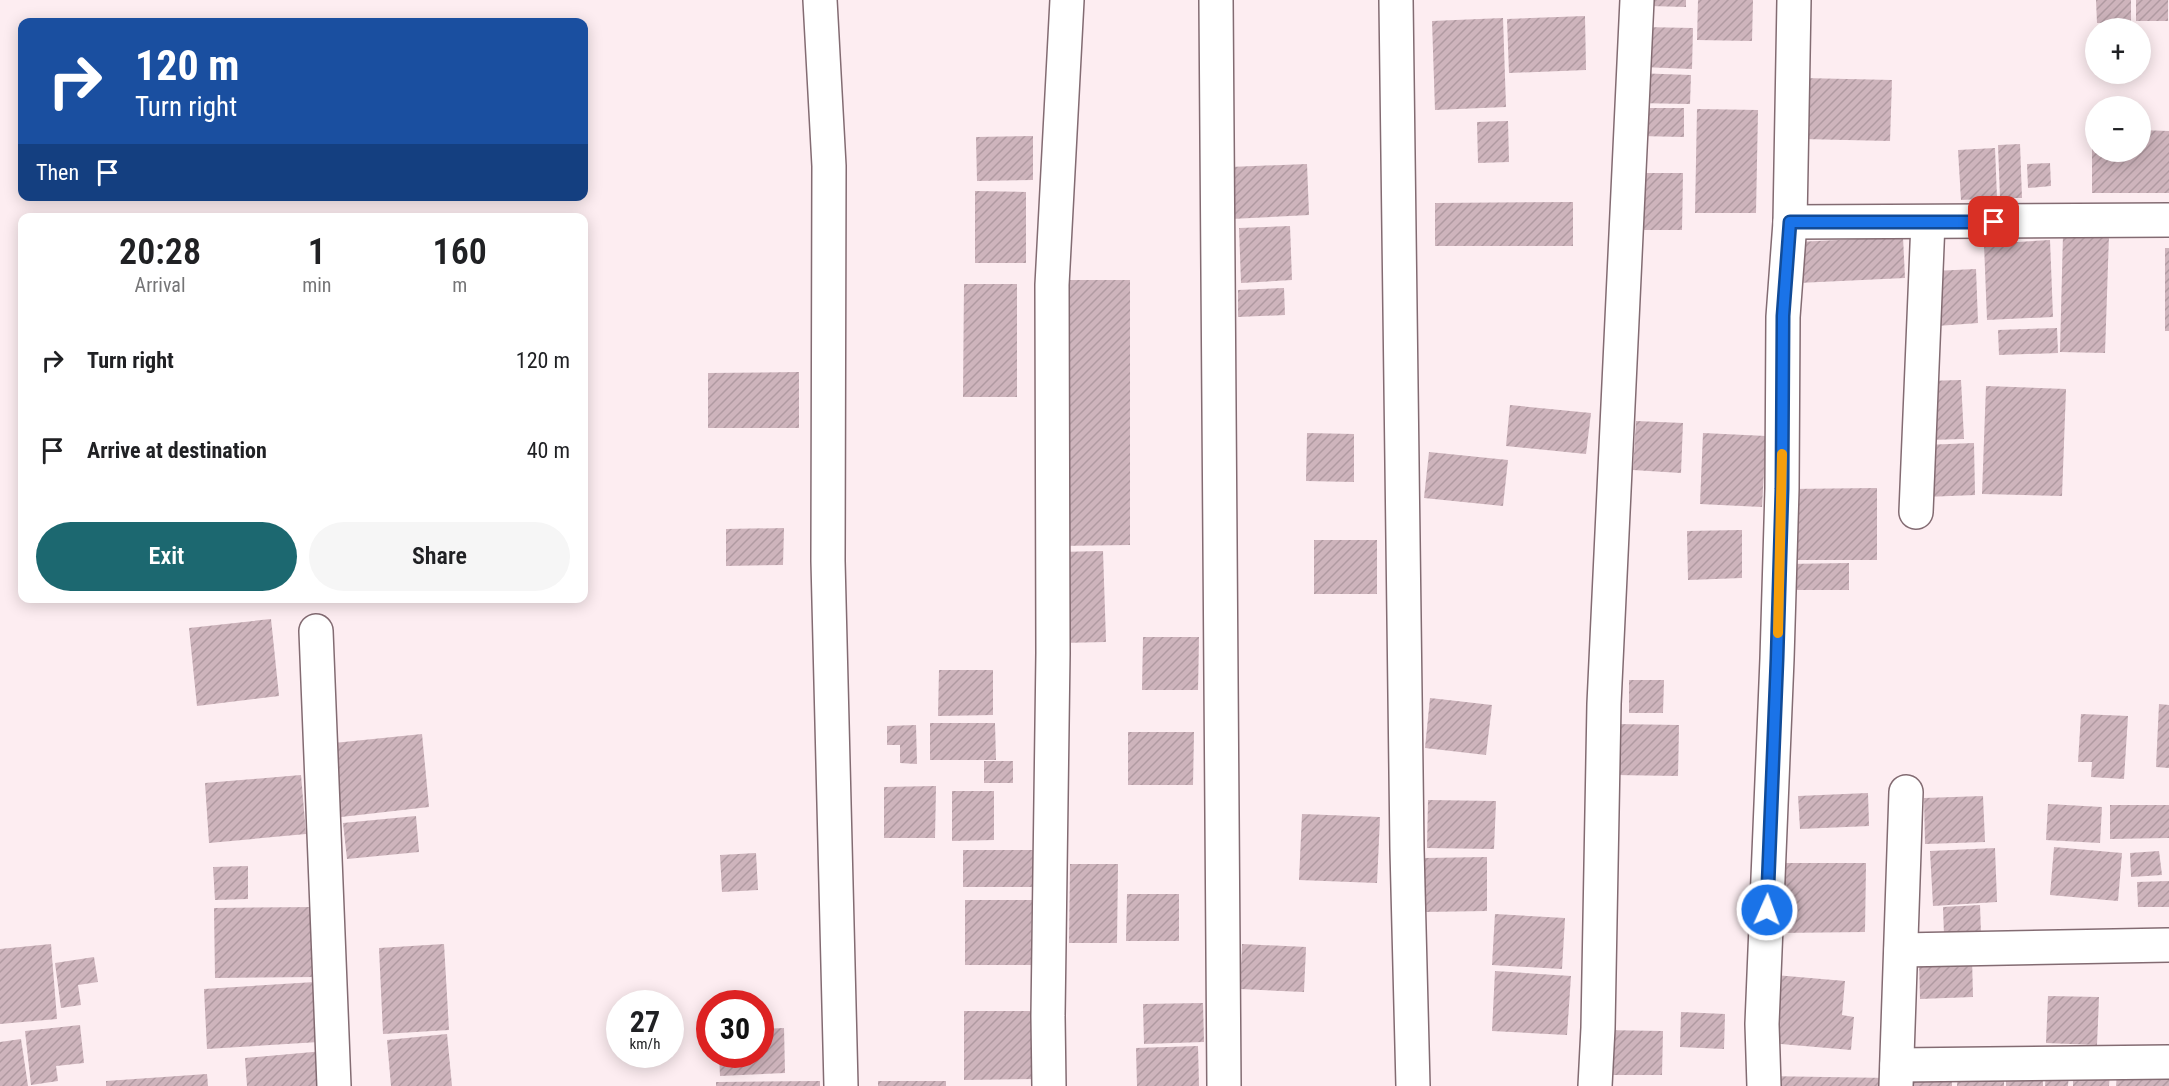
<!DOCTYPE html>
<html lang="en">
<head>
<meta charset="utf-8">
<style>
  body { margin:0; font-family:"Roboto Condensed",sans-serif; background:#f6f6f6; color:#202124; height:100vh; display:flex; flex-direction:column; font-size:22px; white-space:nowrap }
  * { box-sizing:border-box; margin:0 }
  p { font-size:20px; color:#757577 }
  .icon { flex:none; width:33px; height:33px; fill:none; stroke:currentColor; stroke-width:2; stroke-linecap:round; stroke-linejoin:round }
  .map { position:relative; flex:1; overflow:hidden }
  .drawer { position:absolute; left:18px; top:213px; width:570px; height:390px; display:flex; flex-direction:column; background:#fff; border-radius:12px; box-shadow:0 3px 15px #0003 }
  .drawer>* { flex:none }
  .guide { position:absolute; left:18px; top:18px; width:570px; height:183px; border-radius:12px; box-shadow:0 3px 15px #0003; background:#1a4fa0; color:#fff; overflow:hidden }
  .tools { position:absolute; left:2085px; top:18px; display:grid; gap:12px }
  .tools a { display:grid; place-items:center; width:66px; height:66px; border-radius:50%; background:#fff; box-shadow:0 3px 15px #0003; font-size:30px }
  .speed { position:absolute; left:606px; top:990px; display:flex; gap:12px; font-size:30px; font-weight:700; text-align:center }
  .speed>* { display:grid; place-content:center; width:78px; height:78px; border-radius:50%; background:#fff; box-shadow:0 3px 15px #0003; line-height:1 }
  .speed small { font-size:15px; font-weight:400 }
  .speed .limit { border:9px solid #d22; background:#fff; color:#111 }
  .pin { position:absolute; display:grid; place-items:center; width:51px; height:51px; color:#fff; margin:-26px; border-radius:12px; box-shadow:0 3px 9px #0006 }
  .me { position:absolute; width:66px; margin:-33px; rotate:2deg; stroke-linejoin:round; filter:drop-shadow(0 0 4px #0008) }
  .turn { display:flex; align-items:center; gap:21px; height:126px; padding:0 18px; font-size:27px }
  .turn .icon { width:78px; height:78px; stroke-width:2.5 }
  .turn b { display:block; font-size:42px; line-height:51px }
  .then { display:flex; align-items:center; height:57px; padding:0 18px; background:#0003; gap:12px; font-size:22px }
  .eta { display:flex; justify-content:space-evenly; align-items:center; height:102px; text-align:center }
  .eta b { font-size:36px; font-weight:600; line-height:42px }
  .cta { display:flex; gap:12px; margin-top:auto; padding:12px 18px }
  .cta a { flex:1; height:69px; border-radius:36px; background:#1c6870; color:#fff; font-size:24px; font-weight:600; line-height:69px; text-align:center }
  .cta a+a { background:#f6f6f6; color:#202124 }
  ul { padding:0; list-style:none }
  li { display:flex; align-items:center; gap:18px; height:90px; padding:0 18px }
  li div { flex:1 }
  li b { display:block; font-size:22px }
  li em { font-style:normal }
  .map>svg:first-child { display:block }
  .building { fill:url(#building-hatch) }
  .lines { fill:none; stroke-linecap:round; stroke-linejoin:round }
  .street-casing { stroke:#836b72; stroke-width:36 }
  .street { stroke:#fff; stroke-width:33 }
  .route-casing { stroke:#114b97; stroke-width:15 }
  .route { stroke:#1a73e8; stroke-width:10 }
  .slow { stroke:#f59e0b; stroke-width:10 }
</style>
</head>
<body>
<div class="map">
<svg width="2169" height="1086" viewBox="0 0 2169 1086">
  <defs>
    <pattern id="building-hatch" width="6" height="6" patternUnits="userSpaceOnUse" patternTransform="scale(1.5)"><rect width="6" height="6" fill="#ceb4bc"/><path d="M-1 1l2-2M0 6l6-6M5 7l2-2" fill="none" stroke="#b09aa1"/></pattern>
  </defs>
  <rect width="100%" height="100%" fill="#fdedf1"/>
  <g class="building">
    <path d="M 1649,0 L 1686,0 L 1686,7 L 1649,6 Z"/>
    <path d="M 1698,0 L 1753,0 L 1752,41 L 1697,40 Z"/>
    <path d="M 2096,0 L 2131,0 L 2131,23 L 2097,23 Z"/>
    <rect x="2136" y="0" width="32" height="21"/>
    <path d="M 1585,16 L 1586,70 L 1509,73 L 1507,19 Z"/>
    <path d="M 1503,18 L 1506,107 L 1435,110 L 1432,21 Z"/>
    <path d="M 1642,27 L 1693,28 L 1692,69 L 1642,67 Z"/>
    <path d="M 1635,73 L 1691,75 L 1690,104 L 1635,103 Z"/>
    <path d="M 1803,78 L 1892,80 L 1890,141 L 1802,139 Z"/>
    <path d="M 1639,108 L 1684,108 L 1684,137 L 1639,136 Z"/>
    <path d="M 1697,109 L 1758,110 L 1756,213 L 1695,213 Z"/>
    <path d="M 1508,121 L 1509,162 L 1478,163 L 1477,122 Z"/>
    <path d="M 2092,130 L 2096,130 L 2096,152 L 2140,152 L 2140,130 L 2169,131 L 2169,193 L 2092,193 Z"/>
    <path d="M 1033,136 L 1033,180 L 977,181 L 976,137 Z"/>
    <path d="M 2020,144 L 2022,198 L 2000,198 L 1998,145 Z"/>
    <path d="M 1995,148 L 1997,198 L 1961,200 L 1958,150 Z"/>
    <path d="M 2050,163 L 2051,186 L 2028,188 L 2027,164 Z"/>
    <path d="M 1307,164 L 1309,215 L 1231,219 L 1230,167 Z"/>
    <path d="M 1637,173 L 1683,173 L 1682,230 L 1636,230 Z"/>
    <path d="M 975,191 L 1026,192 L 1026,263 L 975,263 Z"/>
    <path d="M 1573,202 L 1573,246 L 1435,246 L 1435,203 Z"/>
    <path d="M 1290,226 L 1292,280 L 1241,283 L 1239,228 Z"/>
    <path d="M 2063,234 L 2109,235 L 2105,353 L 2060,352 Z"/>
    <path d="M 1903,237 L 1905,278 L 1798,283 L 1796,242 Z"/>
    <path d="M 2050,240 L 2053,317 L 1987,320 L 1984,244 Z"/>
    <rect x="2165" y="248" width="4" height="83"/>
    <path d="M 1976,269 L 1978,323 L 1937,326 L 1934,271 Z"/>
    <path d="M 1059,280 L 1130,280 L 1130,545 L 1058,546 Z"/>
    <path d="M 964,284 L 1017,284 L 1017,397 L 963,397 Z"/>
    <path d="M 1284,288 L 1285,315 L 1238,317 L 1238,290 Z"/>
    <path d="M 2057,328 L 2058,353 L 1999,355 L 1998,330 Z"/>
    <path d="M 799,372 L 799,428 L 708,428 L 708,373 Z"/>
    <path d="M 1961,380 L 1964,439 L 1928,440 L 1925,381 Z"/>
    <path d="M 1986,386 L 2066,389 L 2062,496 L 1982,494 Z"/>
    <path d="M 1510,405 L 1591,413 L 1586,454 L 1506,446 Z"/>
    <path d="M 1636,421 L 1683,423 L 1681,473 L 1633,470 Z"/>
    <path d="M 1307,433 L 1354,434 L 1354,482 L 1306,481 Z"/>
    <path d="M 1703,433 L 1766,436 L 1762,507 L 1700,504 Z"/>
    <path d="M 1974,443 L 1975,495 L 1925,497 L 1924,445 Z"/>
    <path d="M 1429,452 L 1508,460 L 1503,506 L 1424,498 Z"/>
    <path d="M 1877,488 L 1877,560 L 1788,560 L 1789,489 Z"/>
    <path d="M 784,528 L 783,565 L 726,566 L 726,529 Z"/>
    <path d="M 1742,530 L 1742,578 L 1688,580 L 1687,531 Z"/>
    <rect x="1314" y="540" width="63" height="54"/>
    <path d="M 1103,551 L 1106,642 L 1060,643 L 1058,552 Z"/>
    <path d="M 1849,563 L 1849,590 L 1785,590 L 1786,564 Z"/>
    <path d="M 271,619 L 279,696 L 197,706 L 189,628 Z"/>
    <path d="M 1143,637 L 1199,637 L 1198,690 L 1142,690 Z"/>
    <path d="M 939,670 L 993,670 L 993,715 L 938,716 Z"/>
    <path d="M 1629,680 L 1664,680 L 1663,713 L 1629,713 Z"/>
    <path d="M 1430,698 L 1492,705 L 1486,755 L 1425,748 Z"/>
    <path d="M 2159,704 L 2169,705 L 2169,768 L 2156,767 Z"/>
    <path d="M 2081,714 L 2128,716 L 2124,779 L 2091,777 L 2092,762 L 2078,762 Z"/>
    <path d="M 930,723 L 995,723 L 996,760 L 930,760 Z"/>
    <path d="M 1616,724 L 1679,725 L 1678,776 L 1615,775 Z"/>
    <path d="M 916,725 L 917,764 L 900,763 L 900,745 L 887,745 L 887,726 Z"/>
    <path d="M 1128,732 L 1194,732 L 1193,785 L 1128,785 Z"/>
    <path d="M 422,734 L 429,807 L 341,817 L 334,743 Z"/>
    <rect x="984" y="761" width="29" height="22"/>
    <path d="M 301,775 L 306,834 L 209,843 L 205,783 Z"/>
    <path d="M 936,786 L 935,838 L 884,838 L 884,787 Z"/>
    <path d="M 952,791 L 994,791 L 994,840 L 952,841 Z"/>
    <path d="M 1868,793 L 1869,826 L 1800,829 L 1798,796 Z"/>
    <path d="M 1983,796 L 1985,842 L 1925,844 L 1924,798 Z"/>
    <path d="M 1428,800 L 1496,801 L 1494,849 L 1427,848 Z"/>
    <path d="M 2048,804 L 2102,807 L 2100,843 L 2046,840 Z"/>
    <path d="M 2110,805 L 2169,805 L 2169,838 L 2110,839 Z"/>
    <path d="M 1302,814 L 1380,817 L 1377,883 L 1299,880 Z"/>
    <path d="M 416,816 L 419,852 L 347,859 L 343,823 Z"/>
    <path d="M 2054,847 L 2122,853 L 2118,901 L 2050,895 Z"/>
    <path d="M 1995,848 L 1997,902 L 1933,906 L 1930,851 Z"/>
    <rect x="963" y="850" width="76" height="37"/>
    <path d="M 2159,851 L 2162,875 L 2131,877 L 2130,853 Z"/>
    <path d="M 756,853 L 758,890 L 722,892 L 720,855 Z"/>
    <path d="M 1487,857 L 1487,911 L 1423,912 L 1423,858 Z"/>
    <path d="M 1772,863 L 1866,863 L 1865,932 L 1772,933 Z"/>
    <path d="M 1070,864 L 1118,864 L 1117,943 L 1069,943 Z"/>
    <path d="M 248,866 L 248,899 L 215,900 L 213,867 Z"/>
    <path d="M 2169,881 L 2169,907 L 2138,907 L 2137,882 Z"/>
    <path d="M 1127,894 L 1179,894 L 1179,941 L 1126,941 Z"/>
    <path d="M 965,900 L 1032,900 L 1031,965 L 965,965 Z"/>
    <path d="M 1980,905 L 1981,934 L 1944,935 L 1943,907 Z"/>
    <path d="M 316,907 L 316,977 L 215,978 L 214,908 Z"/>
    <path d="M 1495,914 L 1565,918 L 1562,969 L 1492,965 Z"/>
    <path d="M 51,944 L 57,1019 L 0,1024 L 0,949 Z"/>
    <path d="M 444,944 L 449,1030 L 383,1034 L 379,948 Z"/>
    <path d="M 1242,944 L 1306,947 L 1304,992 L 1240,989 Z"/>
    <path d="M 94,957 L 98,982 L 78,985 L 81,1005 L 61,1008 L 55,963 Z"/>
    <path d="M 1972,958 L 1973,997 L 1920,999 L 1919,961 Z"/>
    <path d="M 1495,971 L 1571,976 L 1567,1035 L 1492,1031 Z"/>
    <path d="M 1774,975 L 1845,981 L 1842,1015 L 1854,1017 L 1851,1050 L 1769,1043 Z"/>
    <path d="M 315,982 L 319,1042 L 207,1049 L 204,989 Z"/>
    <path d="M 2048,996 L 2099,997 L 2097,1045 L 2046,1043 Z"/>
    <path d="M 1203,1003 L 1204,1042 L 1144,1044 L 1143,1004 Z"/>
    <path d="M 964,1011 L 1040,1011 L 1040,1079 L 964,1080 Z"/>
    <path d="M 1681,1012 L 1725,1014 L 1724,1049 L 1680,1047 Z"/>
    <path d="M 80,1025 L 84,1063 L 56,1066 L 58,1081 L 31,1085 L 25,1031 Z"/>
    <path d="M 784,1028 L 785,1073 L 720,1076 L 719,1054 L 760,1054 L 760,1029 Z"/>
    <path d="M 1601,1030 L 1663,1031 L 1662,1075 L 1600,1075 Z"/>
    <path d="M 447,1034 L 452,1086 L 391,1086 L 387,1040 Z"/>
    <path d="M 21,1039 L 28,1086 L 0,1086 L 0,1042 Z"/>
    <path d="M 1198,1046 L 1199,1086 L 1137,1086 L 1136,1048 Z"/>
    <path d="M 324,1051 L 327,1086 L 247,1086 L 245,1058 Z"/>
    <path d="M 1958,1069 L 2004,1069 L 2004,1086 L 1957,1086 Z"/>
    <path d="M 2043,1070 L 2043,1086 L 2006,1086 L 2006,1071 Z"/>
    <path d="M 2073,1071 L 2110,1072 L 2109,1086 L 2073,1086 Z"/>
    <path d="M 2046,1072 L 2069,1073 L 2068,1086 L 2045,1086 Z"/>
    <path d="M 2117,1073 L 2169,1075 L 2169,1086 L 2116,1086 Z"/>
    <path d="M 207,1074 L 208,1086 L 106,1086 L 106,1081 Z"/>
    <rect x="1901" y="1074" width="51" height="12"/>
    <path d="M 1766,1076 L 1890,1078 L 1889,1086 L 1766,1086 Z"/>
    <path d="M 820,1081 L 820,1086 L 716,1086 L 716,1082 Z"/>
    <rect x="878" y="1081" width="68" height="5"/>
  </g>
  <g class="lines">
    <g class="street-casing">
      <g id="street">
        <path d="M 820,0 L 829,166 L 828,561 L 841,1086"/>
        <path d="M 1216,0 L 1224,1086"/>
        <path d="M 1396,0 L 1407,849 L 1413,1086"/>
        <path d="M 1790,222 L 2169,220"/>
        <path d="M 1916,512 L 1928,222"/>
        <path d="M 316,631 L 334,1086"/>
        <path d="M 1901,950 L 2169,945"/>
        <path d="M 1897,1065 L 2169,1062"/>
        <path d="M 1049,1086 L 1048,1016 L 1053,653 L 1052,285 L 1067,0"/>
        <path d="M 1595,1086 L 1598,1028 L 1604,704 L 1637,0"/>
        <path d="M 1764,1086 L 1762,1024 L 1777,659 L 1782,489 L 1783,317 L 1790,222 L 1794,0"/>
        <path d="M 1896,1086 L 1906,792"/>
      </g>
    </g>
    <use href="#street" class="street"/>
  </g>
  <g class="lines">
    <g class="route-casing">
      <path id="route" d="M 1767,910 L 1777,659 L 1782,489 L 1783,316 L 1790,222 L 1994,222"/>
    </g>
    <use href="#route" class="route"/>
    <path class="slow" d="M 1778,633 L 1782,454"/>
  </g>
</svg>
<div class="tools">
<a>+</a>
<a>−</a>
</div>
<div class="speed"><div>27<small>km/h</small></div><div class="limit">30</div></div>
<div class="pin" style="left:1994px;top:222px;background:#d93025"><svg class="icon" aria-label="arrive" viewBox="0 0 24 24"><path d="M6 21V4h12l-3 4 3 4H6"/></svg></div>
<svg class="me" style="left:1767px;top:910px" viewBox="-20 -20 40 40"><circle r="17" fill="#1a73e8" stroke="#fff" stroke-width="3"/><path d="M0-11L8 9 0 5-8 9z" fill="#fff"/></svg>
<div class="guide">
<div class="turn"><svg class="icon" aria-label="right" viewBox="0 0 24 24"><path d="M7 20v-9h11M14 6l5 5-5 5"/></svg><div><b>120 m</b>Turn right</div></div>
<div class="then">Then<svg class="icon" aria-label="arrive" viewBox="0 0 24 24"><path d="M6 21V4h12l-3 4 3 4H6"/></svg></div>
</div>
<section class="drawer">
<div class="eta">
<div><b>20:28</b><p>Arrival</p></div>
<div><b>1</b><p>min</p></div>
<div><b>160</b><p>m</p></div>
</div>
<ul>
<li><svg class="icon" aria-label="right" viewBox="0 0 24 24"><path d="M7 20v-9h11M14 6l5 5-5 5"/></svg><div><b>Turn right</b></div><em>120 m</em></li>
<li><svg class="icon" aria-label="arrive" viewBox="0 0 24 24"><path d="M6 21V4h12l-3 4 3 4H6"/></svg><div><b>Arrive at destination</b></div><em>40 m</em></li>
</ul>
<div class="cta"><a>Exit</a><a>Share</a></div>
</section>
</div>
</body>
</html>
